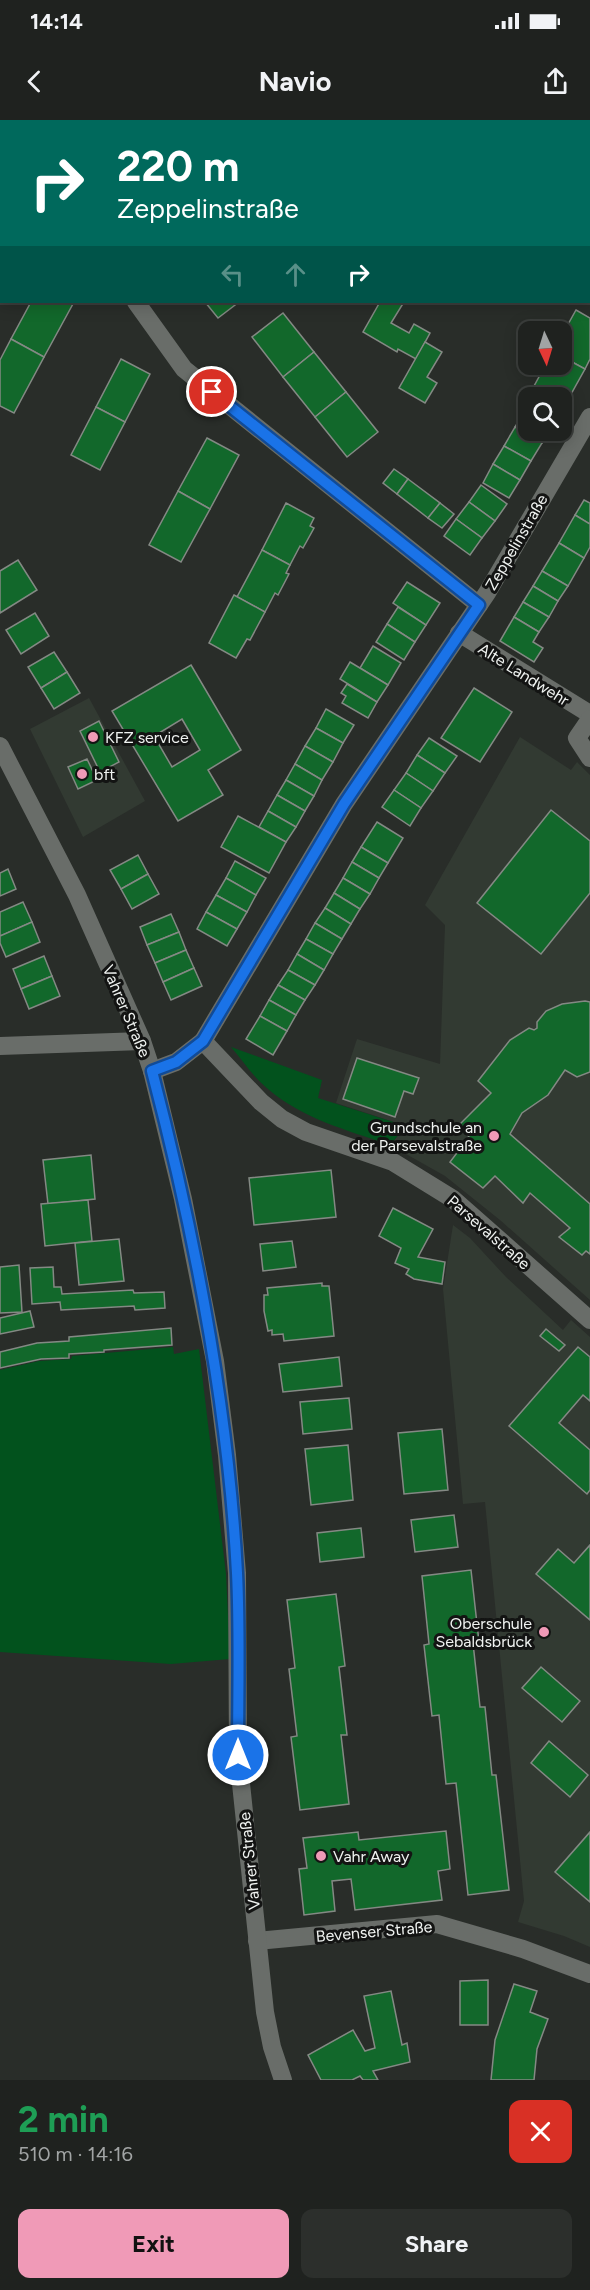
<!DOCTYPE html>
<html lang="en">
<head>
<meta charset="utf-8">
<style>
  body { margin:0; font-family:Figtree,sans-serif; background:#2c2f2c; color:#f1f3f6; height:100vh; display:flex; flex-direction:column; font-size:22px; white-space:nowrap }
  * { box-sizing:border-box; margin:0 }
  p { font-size:20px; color:#a1a4a4 }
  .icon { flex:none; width:33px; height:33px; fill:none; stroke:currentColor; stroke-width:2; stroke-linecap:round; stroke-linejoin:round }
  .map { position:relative; height:1960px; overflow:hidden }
  .drawer { display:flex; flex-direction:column; background:#1f221f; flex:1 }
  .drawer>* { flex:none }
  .top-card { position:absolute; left:0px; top:0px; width:591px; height:183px; box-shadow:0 3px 15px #0003,0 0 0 2px #3c3f3d; background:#00695c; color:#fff; overflow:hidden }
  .needle { width:39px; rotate:176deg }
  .fabs { position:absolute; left:518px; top:201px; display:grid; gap:12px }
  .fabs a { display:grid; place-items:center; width:54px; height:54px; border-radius:12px; background:#1f221f; box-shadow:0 3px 15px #0003,0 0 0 2px #3c3f3d; font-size:30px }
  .pin { position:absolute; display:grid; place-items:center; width:51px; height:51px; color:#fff; margin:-26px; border:3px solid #fff; border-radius:50%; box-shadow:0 2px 6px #0007 }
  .me { position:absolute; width:66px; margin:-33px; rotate:0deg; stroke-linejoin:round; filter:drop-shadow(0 0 4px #0008) }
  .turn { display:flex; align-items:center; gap:21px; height:126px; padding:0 18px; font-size:27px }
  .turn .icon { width:78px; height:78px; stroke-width:2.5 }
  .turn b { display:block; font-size:42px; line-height:51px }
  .lanes { display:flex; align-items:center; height:57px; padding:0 18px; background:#0003; justify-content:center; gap:30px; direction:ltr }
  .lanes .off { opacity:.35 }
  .round { display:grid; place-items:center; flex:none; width:63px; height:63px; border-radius:12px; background:#2c2f2c }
  .head { display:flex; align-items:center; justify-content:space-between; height:102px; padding:0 18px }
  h1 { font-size:36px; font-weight:700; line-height:45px; color:#1e9e55 }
  .cta { display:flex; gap:12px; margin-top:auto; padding:12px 18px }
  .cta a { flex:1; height:69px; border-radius:12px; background:#f09ab7; color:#111; font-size:24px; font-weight:700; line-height:69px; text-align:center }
  .cta a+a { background:#2c2f2c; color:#f1f3f6 }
  .status { display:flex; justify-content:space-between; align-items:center; height:42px; padding:0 30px; background:#1f221f; direction:ltr }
  .status svg { height:16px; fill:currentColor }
  header { display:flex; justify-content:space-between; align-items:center; height:78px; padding:0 18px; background:#1f221f; font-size:27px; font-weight:700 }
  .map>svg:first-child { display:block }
  .built { fill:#323a32 }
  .green { fill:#02521d }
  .building { fill:#12682b; stroke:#848984; stroke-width:1.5; fill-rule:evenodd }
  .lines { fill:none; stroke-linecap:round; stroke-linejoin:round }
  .street { stroke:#696d69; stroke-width:18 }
  .secondary { stroke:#696d69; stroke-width:18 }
  .route-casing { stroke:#114b97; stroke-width:15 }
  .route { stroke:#1a73e8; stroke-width:10 }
  .poi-dot { fill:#f09ab7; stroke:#131413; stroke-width:2 }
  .labels { text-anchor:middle; stroke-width:6; stroke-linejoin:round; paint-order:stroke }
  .street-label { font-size:16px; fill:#f0f3f1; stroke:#131413 }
  .poi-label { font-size:16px; fill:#f0f3f1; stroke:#131413; text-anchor:start }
</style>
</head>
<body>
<div class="status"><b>14:14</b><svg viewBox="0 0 49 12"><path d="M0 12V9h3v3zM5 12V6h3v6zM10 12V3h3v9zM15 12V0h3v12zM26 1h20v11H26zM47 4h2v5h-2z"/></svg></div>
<header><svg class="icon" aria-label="back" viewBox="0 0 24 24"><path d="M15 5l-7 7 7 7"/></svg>Navio<svg class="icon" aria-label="share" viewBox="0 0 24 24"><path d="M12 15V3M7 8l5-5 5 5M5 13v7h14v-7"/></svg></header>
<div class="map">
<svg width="590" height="1960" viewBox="0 0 590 1960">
  <rect width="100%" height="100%" fill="#292d29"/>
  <g class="built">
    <path d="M 89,578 L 145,681 L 83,717 L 30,609 Z"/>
    <path d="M 520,617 L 571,650 L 577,642 L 590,655 L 590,1180 L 500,1100 L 445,1056 L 390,1025 L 406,1006 L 336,983 L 357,919 L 440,944 L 445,805 L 425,785 Z"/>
    <path d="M 453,1105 L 470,1118 L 506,1157 L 563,1210 L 571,1200 L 590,1217 L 590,1827 L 564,1816 L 518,1802 L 524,1781 L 485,1382 L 463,1384 L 443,1169 Z"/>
  </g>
  <g class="green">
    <path d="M 231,927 L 322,960 L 318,978 L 406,1006 L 390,1025 C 347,1010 303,999 268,969 C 254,958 243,941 231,927 Z"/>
    <path d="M 173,1227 L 174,1234 L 199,1229 L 226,1454 L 230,1539 L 171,1544 L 0,1532 L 0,1250 L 39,1241 L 71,1239 L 72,1236 Z"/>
  </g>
  <g class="building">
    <path d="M 287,0 L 364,0 L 367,2 L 290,2 Z"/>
    <path d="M 31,182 L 74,182 L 44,237 L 11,219 Z"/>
    <path d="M 205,182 L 239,182 L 218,198 Z"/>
    <path d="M 380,182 L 404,182 L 391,203 L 409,213 L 414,204 L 430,213 L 416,239 L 398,229 L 397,232 L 363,212 Z"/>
    <path d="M 576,190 L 590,198 L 590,239 L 585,249 L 561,236 L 561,217 Z"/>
    <path d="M 283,193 L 314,232 L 283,257 L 252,217 Z"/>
    <path d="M 11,219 L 44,237 L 14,293 L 0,286 L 0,240 Z"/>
    <path d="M 425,222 L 442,232 L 427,257 L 437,263 L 425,283 L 399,268 Z"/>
    <path d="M 314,232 L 346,272 L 315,297 L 283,257 Z"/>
    <path d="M 561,236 L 585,249 L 561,292 L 561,278 L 527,279 L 546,244 L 561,244 Z"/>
    <path d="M 121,239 L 150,254 L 125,302 L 96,287 Z"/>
    <path d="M 346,272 L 378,312 L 347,337 L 315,297 Z"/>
    <path d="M 96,287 L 125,302 L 100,350 L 71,335 Z"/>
    <path d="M 526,289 L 528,290 L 528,310 L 549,310 L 542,323 L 515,307 Z"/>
    <path d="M 515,307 L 542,323 L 531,341 L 504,326 Z"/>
    <path d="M 207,318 L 239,335 L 210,389 L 178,371 Z"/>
    <path d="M 504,326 L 531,341 L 520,360 L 493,344 Z"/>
    <path d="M 493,344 L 520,360 L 509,378 L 483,363 Z"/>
    <path d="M 394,349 L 408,359 L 397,374 L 383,363 Z"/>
    <path d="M 408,359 L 440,383 L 428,398 L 397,374 Z"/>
    <path d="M 481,365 L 507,384 L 495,401 L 469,382 Z"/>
    <path d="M 178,371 L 210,389 L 181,442 L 149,425 Z"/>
    <path d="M 584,380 L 590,383 L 590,404 L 575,395 Z"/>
    <path d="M 469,382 L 495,401 L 482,418 L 456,399 Z"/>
    <path d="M 286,383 L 314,398 L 310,406 L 314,408 L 303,428 L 300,426 L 290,445 L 262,430 Z"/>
    <path d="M 440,383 L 454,394 L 442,408 L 428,398 Z"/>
    <path d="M 575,395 L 590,404 L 590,427 L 584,438 L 559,423 Z"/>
    <path d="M 456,399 L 482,418 L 470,435 L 444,416 Z"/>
    <path d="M 559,423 L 584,438 L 568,466 L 542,451 Z"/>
    <path d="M 262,430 L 290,445 L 286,453 L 289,454 L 278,475 L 275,473 L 265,492 L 237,477 Z"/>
    <path d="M 18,440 L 37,470 L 0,493 L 0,451 Z"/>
    <path d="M 542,451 L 568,466 L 558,481 L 533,466 Z"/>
    <path d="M 407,462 L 440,483 L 426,505 L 393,483 Z"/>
    <path d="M 533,466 L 558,481 L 549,497 L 523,482 Z"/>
    <path d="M 234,475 L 265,492 L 250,520 L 247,519 L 236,538 L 209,523 Z"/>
    <path d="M 523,482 L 549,497 L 539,512 L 514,497 Z"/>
    <path d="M 398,487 L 426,505 L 415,522 L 387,504 Z"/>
    <path d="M 35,493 L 49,516 L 21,534 L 6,510 Z"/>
    <path d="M 514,497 L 539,512 L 533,522 L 543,528 L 534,542 L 500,521 Z"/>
    <path d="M 387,504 L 415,522 L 404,540 L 376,522 Z"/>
    <path d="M 373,526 L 401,543 L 388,565 L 360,548 Z"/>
    <path d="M 54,532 L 67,552 L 41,568 L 28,547 Z"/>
    <path d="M 350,542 L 388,565 L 377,582 L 340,559 Z"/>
    <path d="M 191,545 L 241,630 L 208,650 L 223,675 L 178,701 L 112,591 ZM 182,599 L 200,630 L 172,647 L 154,616 Z"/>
    <path d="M 67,552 L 80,573 L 54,589 L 41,568 Z"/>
    <path d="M 347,564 L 377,582 L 368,598 L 342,583 L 346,576 L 341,573 Z"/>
    <path d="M 474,568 L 512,592 L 480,642 L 441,618 Z"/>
    <path d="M 326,589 L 354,605 L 343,623 L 316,608 Z"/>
    <path d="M 99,601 L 119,642 L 100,652 L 80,611 Z"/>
    <path d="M 316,608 L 343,623 L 333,642 L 305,626 Z"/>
    <path d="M 429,618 L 457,636 L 445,653 L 417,635 Z"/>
    <path d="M 305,626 L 333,642 L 322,660 L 295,644 Z"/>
    <path d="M 417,635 L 445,653 L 433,671 L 406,653 Z"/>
    <path d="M 87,639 L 97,660 L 78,669 L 68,647 Z"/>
    <path d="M 295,644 L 322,660 L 314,676 L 286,660 Z"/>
    <path d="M 406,653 L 433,671 L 421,688 L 394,670 Z"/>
    <path d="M 286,660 L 314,676 L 305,691 L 277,675 Z"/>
    <path d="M 394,670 L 421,688 L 410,706 L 382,687 Z"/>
    <path d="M 277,675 L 305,691 L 296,707 L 268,691 Z"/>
    <path d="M 551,690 L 590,721 L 590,773 L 541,834 L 477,783 Z"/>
    <path d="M 268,691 L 296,707 L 286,722 L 259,707 Z"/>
    <path d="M 238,696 L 286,722 L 269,753 L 221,727 Z"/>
    <path d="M 377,702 L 403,718 L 388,743 L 361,727 Z"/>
    <path d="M 361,727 L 388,743 L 379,758 L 352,742 Z"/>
    <path d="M 138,735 L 148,754 L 121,769 L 110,750 Z"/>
    <path d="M 235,741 L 266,758 L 256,775 L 226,758 Z"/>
    <path d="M 352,742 L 379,758 L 370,774 L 343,758 Z"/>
    <path d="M 8,749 L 16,769 L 0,776 L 0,753 Z"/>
    <path d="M 148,754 L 159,774 L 132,789 L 121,769 Z"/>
    <path d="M 226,758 L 256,775 L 247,792 L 216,775 Z"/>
    <path d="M 343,758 L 370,774 L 360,789 L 334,773 Z"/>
    <path d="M 334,773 L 360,789 L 351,804 L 325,788 Z"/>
    <path d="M 216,775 L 247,792 L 237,809 L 206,792 Z"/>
    <path d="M 23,782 L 32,802 L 0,816 L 0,792 Z"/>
    <path d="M 325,788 L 351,804 L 342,819 L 315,803 Z"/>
    <path d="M 206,792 L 237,809 L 227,826 L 197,809 Z"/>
    <path d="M 171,794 L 179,812 L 147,825 L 140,807 Z"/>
    <path d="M 32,802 L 40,822 L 6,837 L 0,823 L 0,816 Z"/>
    <path d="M 315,803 L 342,819 L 333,834 L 306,819 Z"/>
    <path d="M 179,812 L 186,830 L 155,843 L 147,825 Z"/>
    <path d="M 306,819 L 333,834 L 324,850 L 297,834 Z"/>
    <path d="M 186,830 L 194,848 L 163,862 L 155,843 Z"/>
    <path d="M 297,834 L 324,850 L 315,865 L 288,850 Z"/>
    <path d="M 44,836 L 52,856 L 21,869 L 13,849 Z"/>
    <path d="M 194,848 L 202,866 L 171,880 L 163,862 Z"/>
    <path d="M 288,850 L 315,865 L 305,880 L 278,865 Z"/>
    <path d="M 52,856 L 60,876 L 29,889 L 21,869 Z"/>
    <path d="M 278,865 L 305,880 L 296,895 L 269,880 Z"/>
    <path d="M 269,880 L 296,895 L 287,911 L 260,896 Z"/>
    <path d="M 585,881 L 590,882 L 590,952 L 577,957 L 565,950 L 548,975 L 522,993 L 510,1014 L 590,1084 L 590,1134 L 586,1131 L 582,1135 L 559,1117 L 570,1108 L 530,1073 L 523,1083 L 495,1056 L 483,1068 L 450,1042 L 469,1017 L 460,1004 L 491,973 L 478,961 L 510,920 L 529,908 L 534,910 L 537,908 L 537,902 L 546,891 L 562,884 Z"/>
    <path d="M 260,896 L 287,911 L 273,935 L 246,919 Z"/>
    <path d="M 357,938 L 419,958 L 413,974 L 404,971 L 395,997 L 343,979 Z"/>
    <path d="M 91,1035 L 95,1079 L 48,1084 L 43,1040 Z"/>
    <path d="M 331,1050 L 336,1097 L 254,1105 L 249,1058 Z"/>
    <path d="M 88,1080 L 92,1121 L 45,1126 L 41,1084 Z"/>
    <path d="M 393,1088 L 433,1109 L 418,1137 L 445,1142 L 442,1164 L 414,1159 L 406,1154 L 409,1149 L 395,1143 L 401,1128 L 379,1116 Z"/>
    <path d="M 119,1119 L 124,1161 L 79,1165 L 75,1123 Z"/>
    <path d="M 292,1121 L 296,1147 L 263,1151 L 260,1124 Z"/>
    <path d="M 19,1145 L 22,1192 L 0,1193 L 0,1147 Z"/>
    <path d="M 53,1147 L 54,1167 L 61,1167 L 62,1174 L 133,1170 L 134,1173 L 164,1172 L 165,1188 L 135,1190 L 134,1186 L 61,1190 L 60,1182 L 32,1184 L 30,1148 Z"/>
    <path d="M 322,1163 L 322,1166 L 329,1166 L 334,1216 L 284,1221 L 283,1214 L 272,1215 L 272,1210 L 268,1211 L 264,1191 L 264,1175 L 268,1175 L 267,1168 Z"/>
    <path d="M 30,1191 L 34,1207 L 0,1214 L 0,1198 Z"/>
    <path d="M 171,1208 L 172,1225 L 104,1230 L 104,1232 L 69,1234 L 69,1238 L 41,1239 L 0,1248 L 0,1232 L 37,1223 L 69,1221 L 69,1217 Z"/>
    <path d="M 546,1209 L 565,1225 L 559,1231 L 540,1216 Z"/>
    <path d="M 578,1227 L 590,1237 L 590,1281 L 583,1275 L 559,1303 L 590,1330 L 590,1370 L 587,1374 L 509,1306 Z"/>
    <path d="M 339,1237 L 342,1266 L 283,1272 L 279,1244 Z"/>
    <path d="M 349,1278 L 352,1309 L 303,1314 L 300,1282 Z"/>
    <path d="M 442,1309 L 448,1370 L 404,1374 L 398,1313 Z"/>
    <path d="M 348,1325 L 353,1380 L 311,1385 L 305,1329 Z"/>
    <path d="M 454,1395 L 458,1427 L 415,1432 L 411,1400 Z"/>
    <path d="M 361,1408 L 364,1437 L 320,1442 L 317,1413 Z"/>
    <path d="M 590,1425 L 590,1500 L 536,1454 L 558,1429 L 574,1443 Z"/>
    <path d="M 471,1450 L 479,1522 L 473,1523 L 480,1587 L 485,1587 L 492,1655 L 496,1655 L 509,1770 L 468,1775 L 456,1663 L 446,1664 L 439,1595 L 432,1596 L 424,1525 L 429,1524 L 422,1456 Z"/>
    <path d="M 336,1474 L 345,1546 L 339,1547 L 347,1615 L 341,1615 L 349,1684 L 300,1690 L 291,1617 L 297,1616 L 289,1549 L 295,1548 L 287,1480 Z"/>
    <path d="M 541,1547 L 580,1581 L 562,1602 L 522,1568 Z"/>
    <path d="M 549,1621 L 588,1655 L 570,1677 L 531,1643 Z"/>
    <path d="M 446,1711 L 450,1749 L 438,1751 L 442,1780 L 355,1790 L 351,1759 L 332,1761 L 335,1791 L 304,1795 L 299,1749 L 307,1748 L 303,1718 L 358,1712 L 359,1720 Z"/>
    <path d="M 590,1712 L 590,1782 L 555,1752 Z"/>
    <path d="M 488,1860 L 488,1905 L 460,1905 L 460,1861 Z"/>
    <path d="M 514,1864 L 537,1871 L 530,1892 L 548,1899 L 537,1929 L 534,1960 L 491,1960 L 495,1920 Z"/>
    <path d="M 391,1871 L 402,1925 L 407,1923 L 410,1942 L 373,1951 L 378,1960 L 363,1960 L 360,1956 L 352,1960 L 321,1960 L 308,1935 L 353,1910 L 365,1931 L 375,1928 L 364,1876 Z"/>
  </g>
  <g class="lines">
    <g class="street">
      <path d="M 10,0 L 11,2"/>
      <path d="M 433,0 L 436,2"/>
      <path d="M 136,182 L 184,249 L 479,485"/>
      <path d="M 459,513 L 590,594"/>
      <path d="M 590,599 L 577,618 L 590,638"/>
      <path d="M 203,921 L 261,982 L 282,999 L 306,1012 L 393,1042 L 453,1079 L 590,1200"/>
      <path d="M 0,926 L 142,921"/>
      <path d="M 152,951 L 176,942 L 203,921 L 344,684 L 487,473 L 590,297"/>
      <path d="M 257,1821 L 437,1804 L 523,1829 L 590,1854"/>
    </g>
    <path class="secondary" d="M 0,626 L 77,775 L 142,921 L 152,951 L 183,1079 L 215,1241 L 227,1335 L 237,1453 L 238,1635 L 265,1892 L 272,1927 L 283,1960"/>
  </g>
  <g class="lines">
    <g class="route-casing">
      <path id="route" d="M 212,272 L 479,485 L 344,684 L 203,921 L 176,942 L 152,951 C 195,1115 228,1283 237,1453 C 240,1514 238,1575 238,1635"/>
    </g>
    <use href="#route" class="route"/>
  </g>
  <g class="poi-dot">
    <circle cx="93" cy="617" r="6"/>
    <circle cx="82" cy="654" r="6"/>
    <circle cx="494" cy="1016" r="6"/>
    <circle cx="544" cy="1512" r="6"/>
    <circle cx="321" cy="1736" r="6"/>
  </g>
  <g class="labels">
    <g class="street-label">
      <text transform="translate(516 422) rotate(-60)" y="6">Zeppelinstraße</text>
      <text transform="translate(524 554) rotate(32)" y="6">Alte Landwehr</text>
      <text transform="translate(127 891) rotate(67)" y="6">Vahrer Straße</text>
      <text transform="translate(489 1112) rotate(41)" y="6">Parsevalstraße</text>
      <text transform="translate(249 1741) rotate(-96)" y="6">Vahrer Straße</text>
      <text transform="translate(374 1811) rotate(-5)" y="6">Bevenser Straße</text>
    </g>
    <g class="poi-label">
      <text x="105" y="623">KFZ service</text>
      <text x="94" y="660">bft</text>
      <text x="482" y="1013" text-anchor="end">Grundschule an<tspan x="482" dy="18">der Parsevalstraße</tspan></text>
      <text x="532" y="1509" text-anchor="end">Oberschule<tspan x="532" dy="18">Sebaldsbrück</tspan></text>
      <text x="333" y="1742">Vahr Away</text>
    </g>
  </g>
</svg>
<div class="fabs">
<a><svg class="needle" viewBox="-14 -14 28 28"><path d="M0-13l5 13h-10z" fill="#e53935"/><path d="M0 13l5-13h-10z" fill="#a1a4a4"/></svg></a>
<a><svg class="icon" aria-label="search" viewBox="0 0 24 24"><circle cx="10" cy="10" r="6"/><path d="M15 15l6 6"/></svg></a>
</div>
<div class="pin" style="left:212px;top:272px;background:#d93025"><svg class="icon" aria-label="arrive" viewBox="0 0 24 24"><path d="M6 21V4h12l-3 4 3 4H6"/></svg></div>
<svg class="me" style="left:238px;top:1635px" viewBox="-20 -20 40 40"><circle r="17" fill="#1a73e8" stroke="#fff" stroke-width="3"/><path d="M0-11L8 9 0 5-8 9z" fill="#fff"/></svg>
<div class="top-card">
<div class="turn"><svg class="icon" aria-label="right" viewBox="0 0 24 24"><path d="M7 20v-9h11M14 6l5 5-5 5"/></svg><div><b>220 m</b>Zeppelinstraße</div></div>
<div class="lanes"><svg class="icon off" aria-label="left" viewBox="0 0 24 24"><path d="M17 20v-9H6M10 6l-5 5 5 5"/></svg><svg class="icon off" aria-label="ahead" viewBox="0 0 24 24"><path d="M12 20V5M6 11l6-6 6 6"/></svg><svg class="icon" aria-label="right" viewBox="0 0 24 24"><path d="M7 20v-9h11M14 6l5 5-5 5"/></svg></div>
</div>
</div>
<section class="drawer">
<div class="head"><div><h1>2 min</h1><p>510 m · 14:16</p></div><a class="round" style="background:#d93025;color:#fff"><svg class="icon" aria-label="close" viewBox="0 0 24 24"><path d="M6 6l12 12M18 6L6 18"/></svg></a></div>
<div class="cta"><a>Exit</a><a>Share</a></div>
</section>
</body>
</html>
